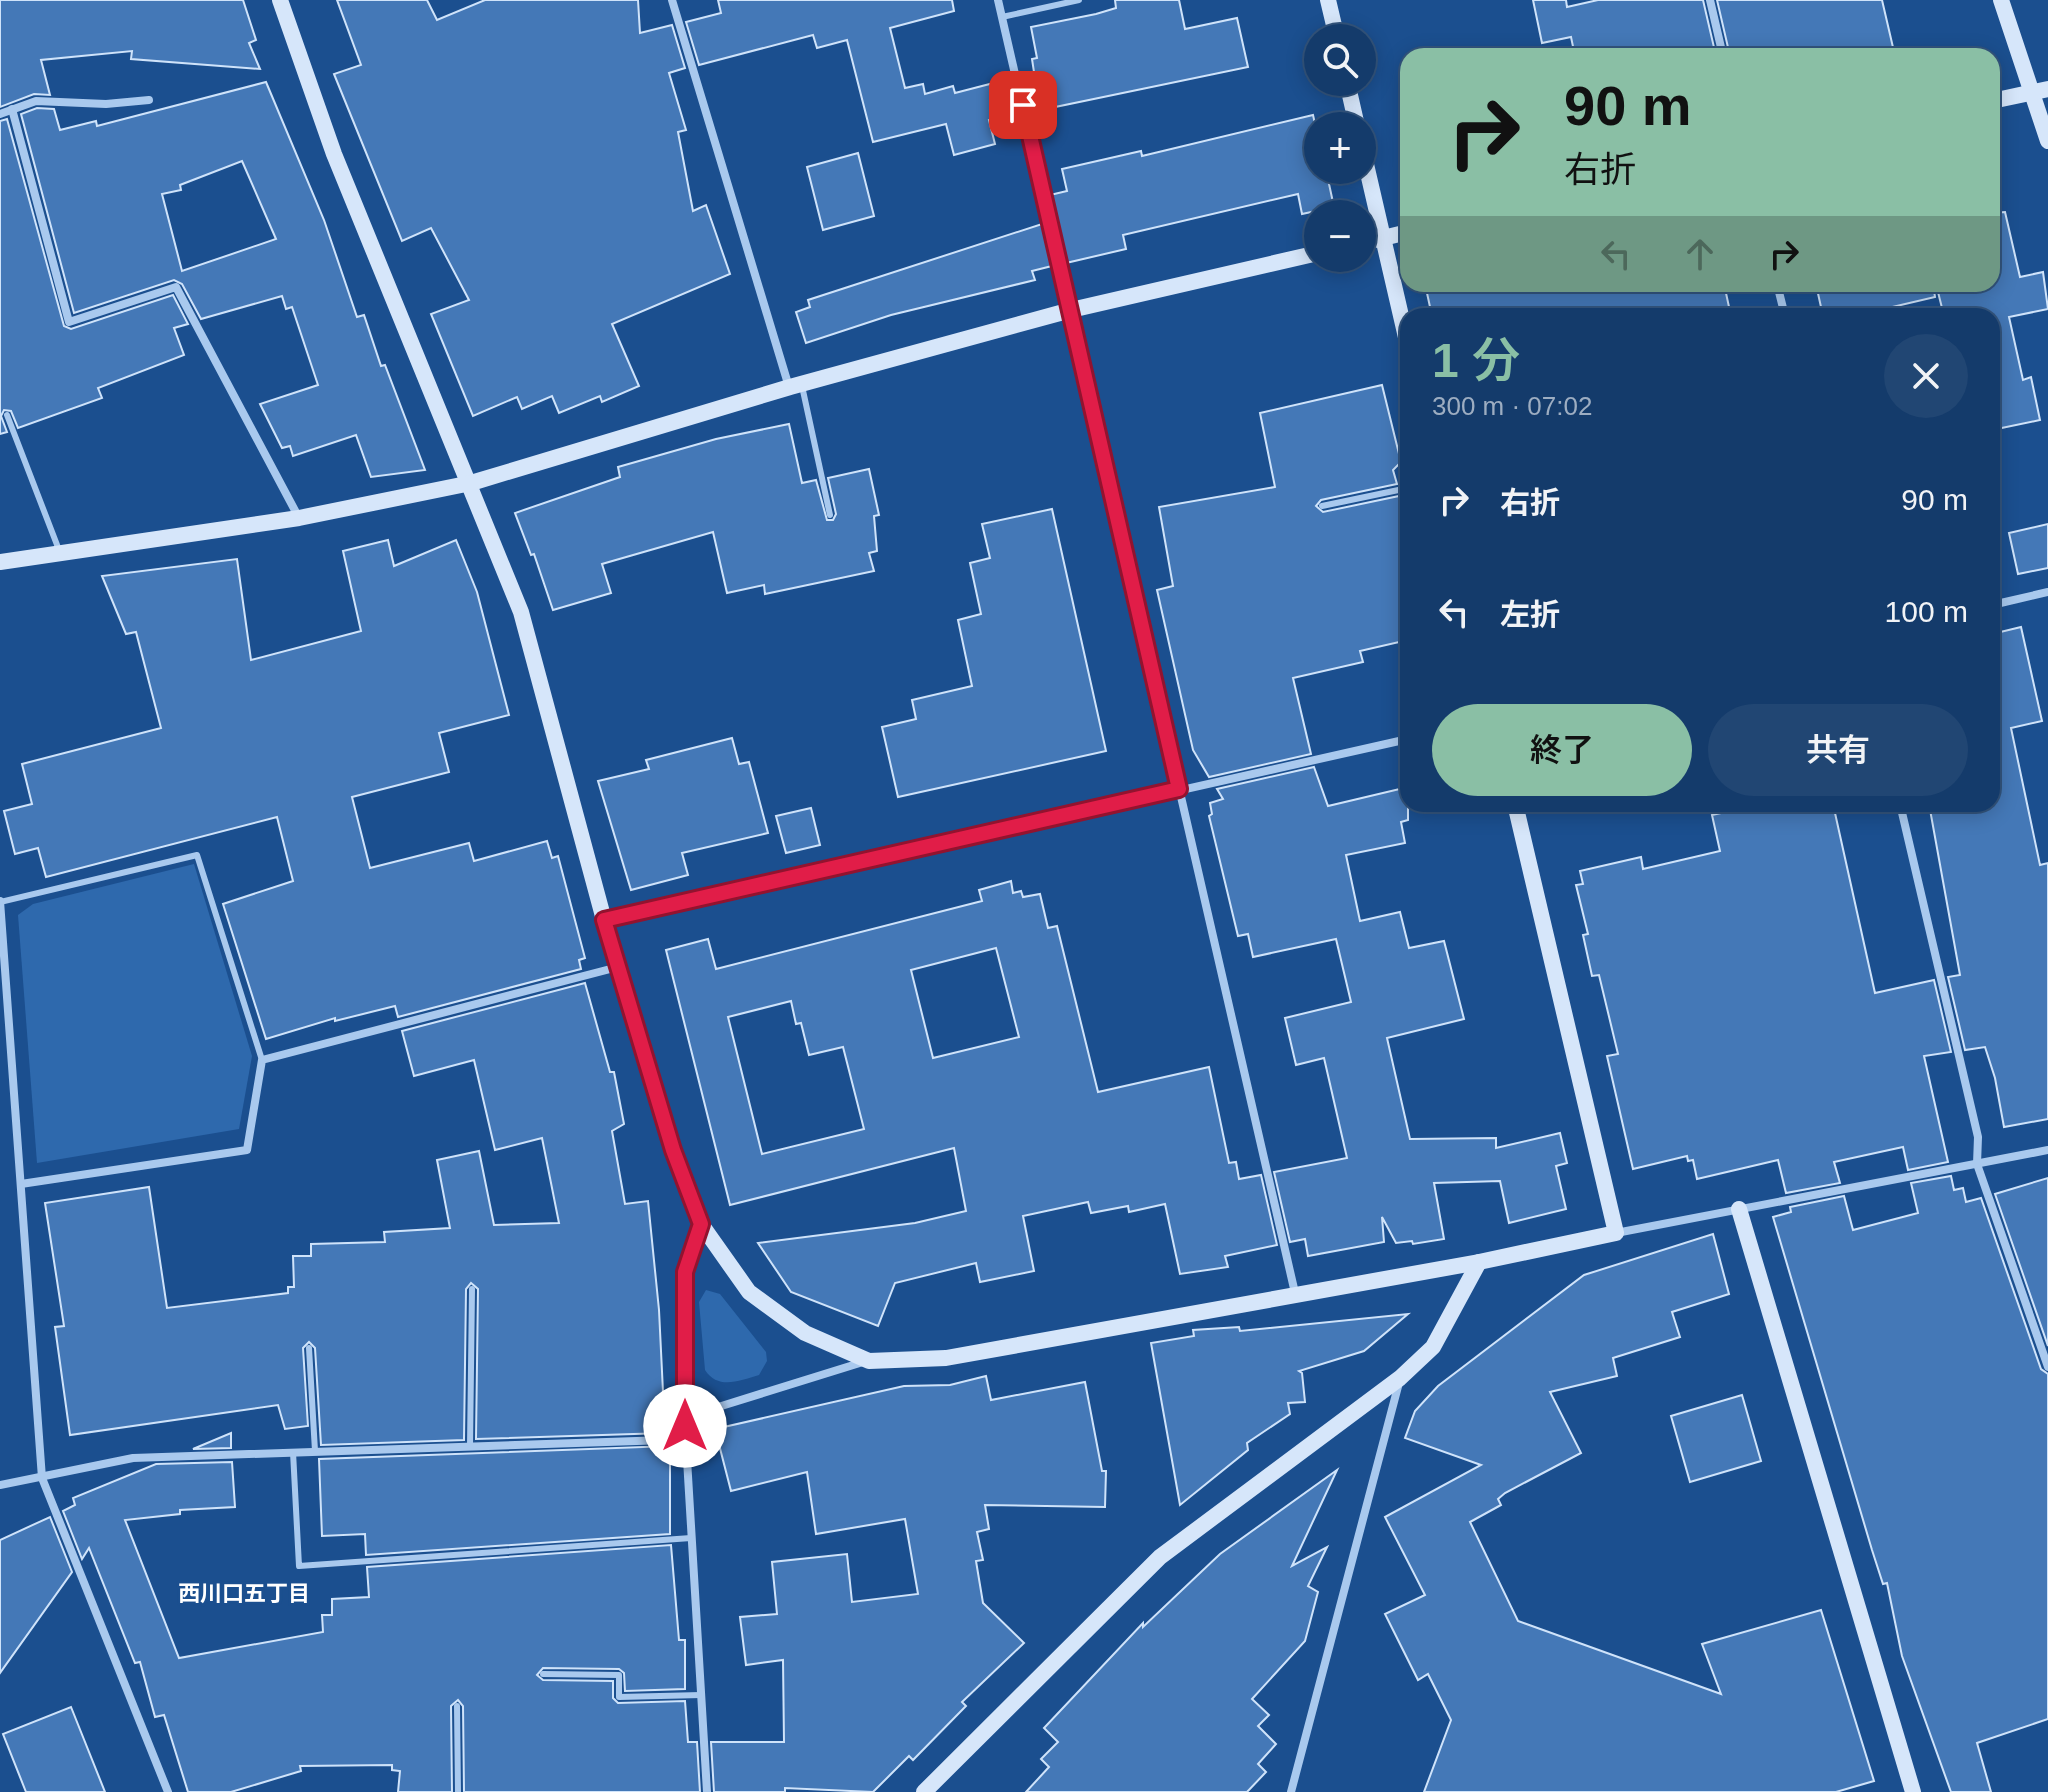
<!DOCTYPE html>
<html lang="ja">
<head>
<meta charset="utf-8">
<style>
  body { margin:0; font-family:Arial,"Noto Sans JP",sans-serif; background:#214673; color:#f1f3f6; height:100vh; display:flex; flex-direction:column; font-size:30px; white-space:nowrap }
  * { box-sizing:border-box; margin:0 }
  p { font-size:26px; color:#9dadc1 }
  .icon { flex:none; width:44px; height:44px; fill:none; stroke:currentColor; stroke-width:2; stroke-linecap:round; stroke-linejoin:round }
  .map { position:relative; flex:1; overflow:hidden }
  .drawer { position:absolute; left:1400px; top:308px; width:600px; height:504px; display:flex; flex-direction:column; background:#143b6b; border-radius:24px; box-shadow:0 4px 20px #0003,0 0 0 2px #33557e }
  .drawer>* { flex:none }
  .hud { position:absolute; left:1400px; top:48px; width:600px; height:244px; border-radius:24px; box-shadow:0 4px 20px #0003,0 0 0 2px #33557e; background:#8abfa5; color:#111; overflow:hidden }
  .buttons { position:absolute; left:1304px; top:24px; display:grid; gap:16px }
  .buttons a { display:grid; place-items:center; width:72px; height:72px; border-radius:50%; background:#143b6b; box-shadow:0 4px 20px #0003,0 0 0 2px #33557e; font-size:40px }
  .pin { position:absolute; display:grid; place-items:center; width:68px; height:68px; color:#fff; margin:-34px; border-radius:16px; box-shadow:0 4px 12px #0006 }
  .me { position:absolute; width:88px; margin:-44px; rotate:0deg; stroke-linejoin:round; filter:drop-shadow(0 0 6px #0008) }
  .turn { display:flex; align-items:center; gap:28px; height:168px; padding:0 32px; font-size:36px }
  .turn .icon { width:104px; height:104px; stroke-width:2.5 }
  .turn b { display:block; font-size:56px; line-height:68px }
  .lanes { display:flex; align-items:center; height:76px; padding:0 32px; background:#0003; justify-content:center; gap:40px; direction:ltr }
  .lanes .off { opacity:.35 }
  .round { display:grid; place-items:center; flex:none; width:84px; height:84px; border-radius:42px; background:#214673 }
  .headline { display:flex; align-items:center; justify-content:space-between; height:136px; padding:0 32px }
  h1 { font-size:48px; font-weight:600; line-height:60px; color:#8abfa5 }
  .button { display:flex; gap:16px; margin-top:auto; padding:16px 32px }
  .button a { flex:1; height:92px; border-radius:48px; background:#8abfa5; color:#111; font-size:32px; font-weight:600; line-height:92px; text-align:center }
  .button a+a { background:#214673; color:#f1f3f6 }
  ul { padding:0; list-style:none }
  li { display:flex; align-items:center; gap:24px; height:112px; padding:0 32px }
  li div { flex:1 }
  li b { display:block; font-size:30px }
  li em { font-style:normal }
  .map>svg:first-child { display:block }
  .green { fill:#2e69ad }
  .building { fill:#4478b7; stroke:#cfe3fa; stroke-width:2; fill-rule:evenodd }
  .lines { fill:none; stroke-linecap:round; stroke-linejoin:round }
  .lane { stroke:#a9c9ee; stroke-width:6 }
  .street { stroke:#a9c9ee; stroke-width:8 }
  .secondary { stroke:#d6e6fa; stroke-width:16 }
  .route-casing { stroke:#92132f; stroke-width:20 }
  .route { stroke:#e11d48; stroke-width:14 }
  .labels { text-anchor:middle; stroke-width:6; stroke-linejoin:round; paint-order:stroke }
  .neighbourhood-label { font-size:22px; font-weight:bold; fill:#fff; stroke:#1b4f8f }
</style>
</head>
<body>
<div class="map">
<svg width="2048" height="1792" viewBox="0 0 2048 1792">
  <rect width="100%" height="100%" fill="#1b4f8f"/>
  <g class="green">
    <path d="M 194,864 L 252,1056 L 239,1129 L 37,1163 L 18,915 L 33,904 Z"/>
    <path d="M 706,1290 L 720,1294 L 766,1352 L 767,1361 L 759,1375 C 739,1381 718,1390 705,1370 L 699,1302 Z"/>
  </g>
  <g class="building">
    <path d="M 0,0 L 243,0 L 256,40 L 249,43 L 260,69 L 131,59 L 132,51 L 41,60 L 50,95 L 34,94 L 0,107 Z"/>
    <path d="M 337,0 L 427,0 L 437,20 L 485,0 L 638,0 L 640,33 L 672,25 L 685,68 L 669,73 L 686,130 L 678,132 L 693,211 L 706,205 L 730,274 L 612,324 L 639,386 L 602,402 L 600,396 L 559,413 L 552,396 L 522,409 L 517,397 L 473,416 L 431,314 L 469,300 L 431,228 L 402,241 L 334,74 L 361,65 Z"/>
    <path d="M 718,0 L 952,0 L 954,11 L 890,28 L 905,88 L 923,84 L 925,94 L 953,86 L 955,93 L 1009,79 L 1017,115 L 989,120 L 995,144 L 954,155 L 946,124 L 873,142 L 847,40 L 817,48 L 813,35 L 699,65 L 686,22 L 721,13 Z"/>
    <path d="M 1115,0 L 1179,0 L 1185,29 L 1237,18 L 1248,67 L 1031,112 L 1022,75 L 1034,72 L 1032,59 L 1037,58 L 1031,27 L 1096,14 L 1116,8 Z"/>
    <path d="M 1533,0 L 1566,0 L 1567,7 L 1598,0 L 1703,0 L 1716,56 L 1575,56 L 1571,37 L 1542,43 Z"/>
    <path d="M 1717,0 L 1882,0 L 1895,56 L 1730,56 Z"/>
    <path d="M 266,82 L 324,220 L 357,317 L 364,315 L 381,366 L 385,365 L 425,470 L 371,477 L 356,435 L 293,456 L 290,446 L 282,448 L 260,404 L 318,385 L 292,307 L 286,309 L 282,296 L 201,319 L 182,284 L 174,280 L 74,313 L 21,114 L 37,108 L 54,109 L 60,130 L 96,121 L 97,126 ZM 242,161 L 276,239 L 182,271 L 162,194 L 181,190 L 180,185 Z"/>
    <path d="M 1313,115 L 1318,137 L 1318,170 L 1326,170 L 1334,207 L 1302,214 L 1298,194 L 1123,235 L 1126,249 L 1066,263 L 1050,195 L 1067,191 L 1062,169 L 1141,151 L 1142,156 Z"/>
    <path d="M 7,119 L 64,326 L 71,329 L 173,295 L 188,324 L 174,328 L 184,355 L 98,388 L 102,398 L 18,428 L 11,411 L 4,410 L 1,416 L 7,432 L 0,434 L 0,121 Z"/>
    <path d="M 858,153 L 874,216 L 823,230 L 807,167 Z"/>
    <path d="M 2005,212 L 2020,277 L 2043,272 L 2048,309 L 2009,317 L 2023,380 L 2031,377 L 2040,420 L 1992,430 L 1992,316 L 1944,316 L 1936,284 L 1992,284 L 1992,213 Z"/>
    <path d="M 1042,224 L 1052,266 L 1032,271 L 1035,280 L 891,315 L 806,343 L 796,312 L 810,307 L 808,300 Z"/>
    <path d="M 1425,284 L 1724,284 L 1731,316 L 1432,316 Z"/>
    <path d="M 1838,284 L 1933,284 L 1935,297 L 1854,316 L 1823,316 L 1817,289 Z"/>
    <path d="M 1382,385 L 1401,462 L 1393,470 L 1397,484 L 1321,500 L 1316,506 L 1323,512 L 1399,496 L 1408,534 L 1408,640 L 1360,651 L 1363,662 L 1293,678 L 1311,754 L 1209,777 L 1193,750 L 1157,590 L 1173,586 L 1159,507 L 1275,487 L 1260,413 Z"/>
    <path d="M 789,424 L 802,483 L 816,480 L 827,520 L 833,520 L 836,514 L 828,478 L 869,469 L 879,515 L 874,516 L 877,551 L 869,553 L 874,571 L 765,594 L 764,585 L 727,593 L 713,532 L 602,564 L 611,593 L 553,610 L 534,554 L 531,555 L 515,513 L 620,477 L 618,467 L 716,439 Z"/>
    <path d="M 1052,509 L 1106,751 L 898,797 L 882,727 L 916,719 L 912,700 L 972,686 L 958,620 L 981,614 L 970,563 L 990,558 L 982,524 Z"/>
    <path d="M 2048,524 L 2048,568 L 2018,574 L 2009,533 Z"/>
    <path d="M 388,540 L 394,566 L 456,540 L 477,592 L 509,715 L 439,733 L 449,772 L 352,797 L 370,868 L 469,843 L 474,861 L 547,841 L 552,858 L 558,856 L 585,958 L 579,960 L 581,969 L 398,1017 L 395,1006 L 335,1021 L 335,1018 L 266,1039 L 223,904 L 293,881 L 277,817 L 46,877 L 38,848 L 15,854 L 4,811 L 32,804 L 22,764 L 161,728 L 136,632 L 126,634 L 102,576 L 237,559 L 251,660 L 361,631 L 343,551 Z"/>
    <path d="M 2021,627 L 2042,721 L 2011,728 L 2040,865 L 2048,863 L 2048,1119 L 2004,1127 L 1995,1078 L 1985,1047 L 1965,1050 L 1948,977 L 1960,975 L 1929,804 L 1992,804 L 1992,634 Z"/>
    <path d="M 732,738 L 739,764 L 749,762 L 768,833 L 682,853 L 688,875 L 631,890 L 598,781 L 649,769 L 646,760 Z"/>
    <path d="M 1314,767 L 1328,806 L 1408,787 L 1408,820 L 1401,822 L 1405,843 L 1346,855 L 1360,921 L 1400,912 L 1409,948 L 1444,941 L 1464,1019 L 1387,1038 L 1410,1139 L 1496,1138 L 1496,1148 L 1560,1133 L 1567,1163 L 1556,1166 L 1566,1209 L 1509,1223 L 1500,1181 L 1434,1183 L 1444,1239 L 1413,1244 L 1412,1241 L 1396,1243 L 1382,1217 L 1384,1242 L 1308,1256 L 1305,1239 L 1290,1242 L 1274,1172 L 1347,1158 L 1324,1058 L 1296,1065 L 1285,1018 L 1351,1002 L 1336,939 L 1253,957 L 1248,934 L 1238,936 L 1209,816 L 1212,814 L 1210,803 L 1223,799 L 1217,789 Z"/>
    <path d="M 1743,804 L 1833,804 L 1875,993 L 1934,980 L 1951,1052 L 1924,1056 L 1948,1162 L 1908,1170 L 1903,1147 L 1834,1162 L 1840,1183 L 1786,1193 L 1778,1160 L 1697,1179 L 1693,1160 L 1688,1161 L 1687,1156 L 1633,1169 L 1607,1056 L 1618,1054 L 1599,975 L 1592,976 L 1583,935 L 1588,934 L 1576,885 L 1583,884 L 1580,871 L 1641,857 L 1643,869 L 1720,851 L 1712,815 L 1744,808 Z"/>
    <path d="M 811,808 L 820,845 L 786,853 L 776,816 Z"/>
    <path d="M 1011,881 L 1013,893 L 1021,891 L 1023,897 L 1040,894 L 1048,928 L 1057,926 L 1098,1092 L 1209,1067 L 1229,1163 L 1236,1162 L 1239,1179 L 1261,1175 L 1277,1245 L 1225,1256 L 1228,1267 L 1180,1274 L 1165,1204 L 1129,1212 L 1128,1206 L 1091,1213 L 1088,1202 L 1023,1216 L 1034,1271 L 980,1282 L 976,1263 L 895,1283 L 878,1326 L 791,1292 L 758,1243 L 915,1223 L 966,1211 L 954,1148 L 730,1205 L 666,950 L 708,939 L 716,969 L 982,901 L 979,890 ZM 996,948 L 1019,1037 L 933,1058 L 911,970 ZM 791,1001 L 796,1024 L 801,1023 L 809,1055 L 843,1047 L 864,1129 L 762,1154 L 728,1017 Z"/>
    <path d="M 585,983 L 610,1072 L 614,1072 L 624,1124 L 612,1131 L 625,1204 L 648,1201 L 659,1310 L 665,1433 L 476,1439 L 478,1289 L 471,1283 L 466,1289 L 464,1440 L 321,1445 L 315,1348 L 309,1342 L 303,1348 L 308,1426 L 285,1429 L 278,1405 L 70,1435 L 55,1327 L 64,1326 L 45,1203 L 149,1187 L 167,1308 L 288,1293 L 288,1287 L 294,1287 L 293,1256 L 311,1256 L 311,1244 L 385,1242 L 384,1232 L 450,1228 L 437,1160 L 479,1151 L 494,1225 L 559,1223 L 542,1138 L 495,1150 L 474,1060 L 414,1076 L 402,1031 Z"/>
    <path d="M 1951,1176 L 1954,1190 L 1963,1188 L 1966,1202 L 1981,1198 L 2041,1369 L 2048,1374 L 2048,1719 L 1977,1743 L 1991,1792 L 1951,1792 L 1902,1656 L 1887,1583 L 1883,1584 L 1872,1550 L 1773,1217 L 1791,1212 L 1790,1207 L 1844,1196 L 1853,1230 L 1918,1213 L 1911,1183 Z"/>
    <path d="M 2048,1178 L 2048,1346 L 1995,1194 Z"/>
    <path d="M 1713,1234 L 1729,1294 L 1672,1312 L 1680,1337 L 1613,1358 L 1617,1376 L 1550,1392 L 1581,1453 L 1505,1493 L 1498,1499 L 1501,1505 L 1470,1522 L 1518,1621 L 1721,1694 L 1702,1644 L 1821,1610 L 1874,1781 L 1836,1792 L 1424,1792 L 1451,1720 L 1428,1674 L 1418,1680 L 1385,1614 L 1425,1595 L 1385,1517 L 1481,1465 L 1405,1438 L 1415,1411 L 1438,1386 L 1584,1275 Z"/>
    <path d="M 1408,1314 L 1364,1351 L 1299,1371 L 1302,1373 L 1305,1402 L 1288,1403 L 1290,1414 L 1247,1443 L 1248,1450 L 1180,1505 L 1151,1343 L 1194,1336 L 1193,1330 L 1239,1327 L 1240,1331 Z"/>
    <path d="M 986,1376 L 991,1400 L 1085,1382 L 1102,1471 L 1106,1471 L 1105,1507 L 985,1505 L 989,1529 L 977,1532 L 983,1560 L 976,1561 L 983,1603 L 1024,1643 L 962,1702 L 966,1706 L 913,1760 L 909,1756 L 873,1792 L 785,1788 L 785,1792 L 714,1792 L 711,1742 L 784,1742 L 783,1660 L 746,1665 L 740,1617 L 777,1614 L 772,1562 L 847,1554 L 852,1602 L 918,1594 L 905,1519 L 816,1534 L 807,1472 L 731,1491 L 715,1429 L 904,1386 L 950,1385 Z"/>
    <path d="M 1742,1395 L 1761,1461 L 1690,1482 L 1671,1416 Z"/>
    <path d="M 231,1433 L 231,1448 L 193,1449 Z"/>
    <path d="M 670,1446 L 670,1534 L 366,1555 L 365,1534 L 322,1536 L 319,1459 Z"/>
    <path d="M 232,1462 L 235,1507 L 180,1510 L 180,1514 L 125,1520 L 179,1658 L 323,1632 L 322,1615 L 332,1615 L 332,1599 L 369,1597 L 367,1567 L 671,1545 L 679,1640 L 685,1640 L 685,1689 L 625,1691 L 624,1673 L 619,1669 L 543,1668 L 537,1675 L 543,1680 L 613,1681 L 613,1698 L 618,1703 L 685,1701 L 688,1742 L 697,1742 L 700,1792 L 464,1792 L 463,1706 L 458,1700 L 451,1706 L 452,1792 L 398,1792 L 400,1771 L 392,1770 L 392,1765 L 300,1766 L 301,1771 L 231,1792 L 188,1792 L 164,1715 L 155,1717 L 140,1662 L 135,1663 L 89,1548 L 82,1559 L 63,1511 L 75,1505 L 73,1498 L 156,1464 Z"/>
    <path d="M 1337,1470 L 1292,1566 L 1327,1547 L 1308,1586 L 1318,1592 L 1305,1641 L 1252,1699 L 1269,1715 L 1258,1726 L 1276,1744 L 1258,1764 L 1266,1772 L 1247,1792 L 1026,1792 L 1049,1767 L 1041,1759 L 1058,1742 L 1044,1728 L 1143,1623 L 1143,1627 L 1220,1554 Z"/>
    <path d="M 50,1517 L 72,1572 L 0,1673 L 0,1540 Z"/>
    <path d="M 71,1707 L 105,1792 L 26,1792 L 3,1734 Z"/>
  </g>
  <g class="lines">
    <g class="lane">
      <path d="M 1002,17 L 1079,0"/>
      <path d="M 802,386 L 830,515"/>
      <path d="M 7,415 L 59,550"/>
      <path d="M 1322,506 L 1408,488"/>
      <path d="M 0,902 L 197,855 L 262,1060"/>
      <path d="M 309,1348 L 315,1451"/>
      <path d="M 470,1446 L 472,1289"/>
      <path d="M 293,1452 L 299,1566 L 691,1538"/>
      <path d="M 543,1674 L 619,1675 L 619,1697 L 701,1695"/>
      <path d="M 457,1706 L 458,1792"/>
    </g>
    <g class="street">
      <path d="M 672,0 L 789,387"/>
      <path d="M 998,0 L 1295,1293"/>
      <path d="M 1710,0 L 1723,56"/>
      <path d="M 12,109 L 69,322 L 176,287 L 299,518"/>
      <path d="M 0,114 L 36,101 L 106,104 L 149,100"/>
      <path d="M 1777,284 L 1785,316"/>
      <path d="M 1992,605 L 2048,592"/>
      <path d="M 1900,804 L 1978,1137 L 1977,1164 L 2048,1367"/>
      <path d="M 0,901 L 42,1478 L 168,1792"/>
      <path d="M 604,920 L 1408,739"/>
      <path d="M 21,1184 L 247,1150 L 262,1060 L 618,967"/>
      <path d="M 701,1224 L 685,1272 L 685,1426 L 707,1792"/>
      <path d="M 1616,1233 L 2048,1150"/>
      <path d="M 0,1485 L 133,1458 L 667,1440 L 715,1408 L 863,1362"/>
      <path d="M 1291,1792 L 1400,1379"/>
    </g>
    <g class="secondary">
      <path d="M 280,0 L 334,154 L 521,612 L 604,920 L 673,1150 L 701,1224 L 749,1292 L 805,1333 L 869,1361 L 946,1358 L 1479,1262 L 1616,1233 L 1515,804"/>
      <path d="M 1328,0 L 1337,38"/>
      <path d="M 2001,0 L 2048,141"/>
      <path d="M 1347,82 L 1357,126"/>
      <path d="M 1992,101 L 2048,89"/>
      <path d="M 1362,147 L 1408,346"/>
      <path d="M 1362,243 L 1408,232"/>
      <path d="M 0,562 L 299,518 L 471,483 L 790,387 L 1071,310 L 1318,253"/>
      <path d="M 1739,1209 L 1913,1792"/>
      <path d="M 924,1792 L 1160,1557 L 1400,1378 L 1433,1347 L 1479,1262"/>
    </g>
  </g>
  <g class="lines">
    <g class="route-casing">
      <path id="route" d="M 685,1426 L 685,1272 L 701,1224 L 673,1150 L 604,920 L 1179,789 L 1023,105"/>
    </g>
    <use href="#route" class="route"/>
  </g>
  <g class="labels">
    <g class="neighbourhood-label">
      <text x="244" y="1601">西川口五丁目</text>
    </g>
  </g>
</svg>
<div class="buttons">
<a><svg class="icon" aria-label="search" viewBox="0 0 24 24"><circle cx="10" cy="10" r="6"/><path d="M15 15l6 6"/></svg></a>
<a>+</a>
<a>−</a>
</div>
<div class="pin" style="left:1023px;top:105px;background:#d93025"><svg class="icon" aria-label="arrive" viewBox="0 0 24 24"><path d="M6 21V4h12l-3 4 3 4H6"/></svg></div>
<svg class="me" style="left:685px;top:1426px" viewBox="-20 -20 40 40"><circle r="19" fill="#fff"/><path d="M0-13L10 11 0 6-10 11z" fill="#e11d48"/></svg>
<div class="hud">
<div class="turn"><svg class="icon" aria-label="right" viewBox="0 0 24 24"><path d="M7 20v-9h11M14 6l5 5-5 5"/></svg><div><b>90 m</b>右折</div></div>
<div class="lanes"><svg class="icon off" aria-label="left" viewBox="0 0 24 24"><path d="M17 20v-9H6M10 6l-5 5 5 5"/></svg><svg class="icon off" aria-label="ahead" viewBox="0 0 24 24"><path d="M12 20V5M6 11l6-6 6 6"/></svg><svg class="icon" aria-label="right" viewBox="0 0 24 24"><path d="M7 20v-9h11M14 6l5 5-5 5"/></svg></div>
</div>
<section class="drawer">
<div class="headline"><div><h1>1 分</h1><p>300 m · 07:02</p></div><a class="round"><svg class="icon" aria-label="close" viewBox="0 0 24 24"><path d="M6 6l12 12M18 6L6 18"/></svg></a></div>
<ul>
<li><svg class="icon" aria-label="right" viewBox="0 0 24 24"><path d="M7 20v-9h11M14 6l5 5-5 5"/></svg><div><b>右折</b></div><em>90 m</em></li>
<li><svg class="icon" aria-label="left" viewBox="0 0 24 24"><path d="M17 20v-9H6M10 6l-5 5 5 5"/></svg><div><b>左折</b></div><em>100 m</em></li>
</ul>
<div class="button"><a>終了</a><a>共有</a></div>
</section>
</div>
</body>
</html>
